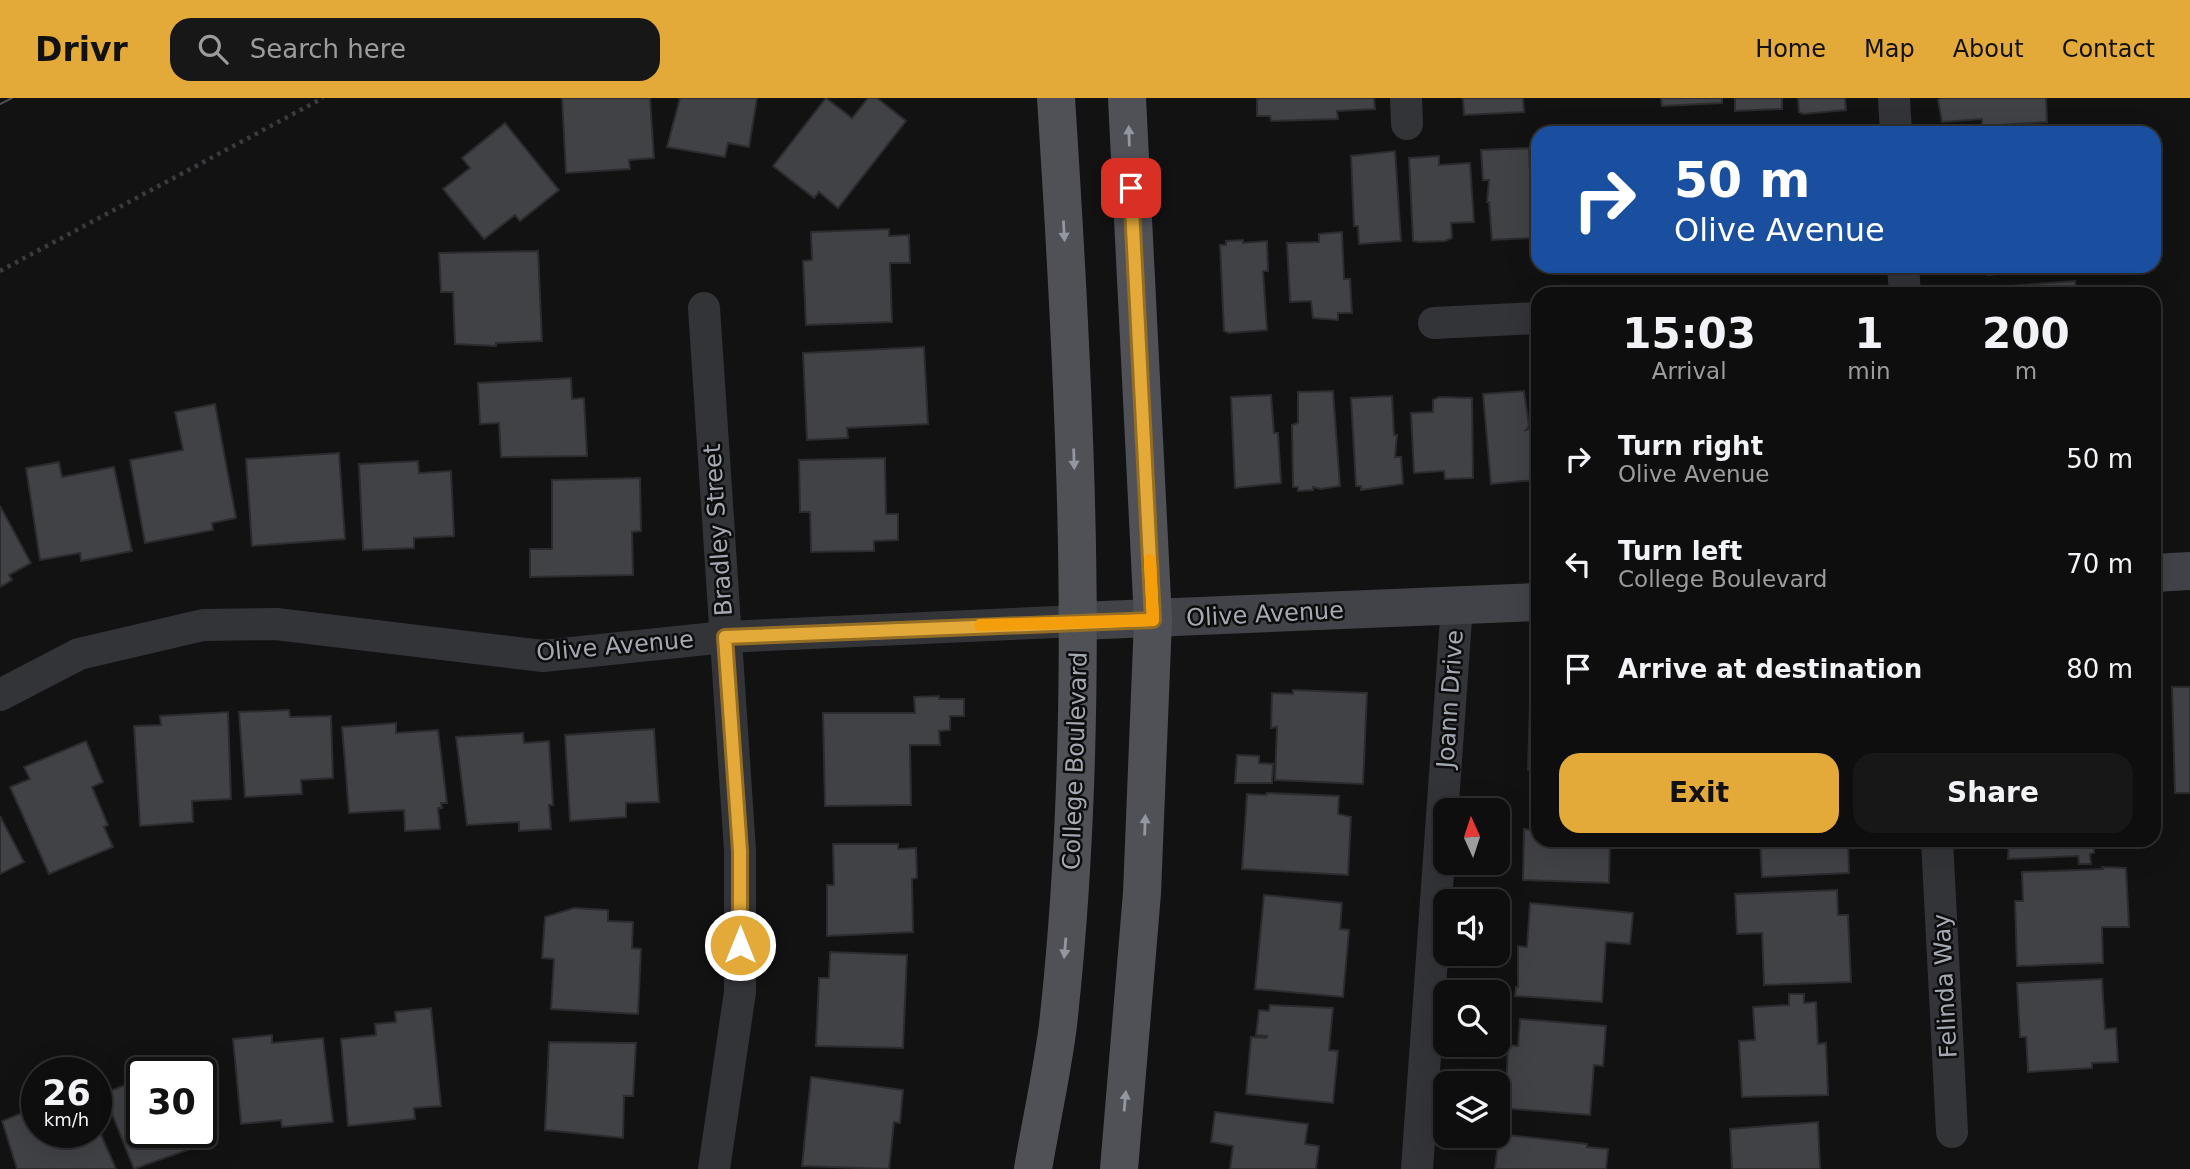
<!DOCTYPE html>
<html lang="en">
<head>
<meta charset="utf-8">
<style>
  body { margin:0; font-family:"DejaVu Sans",sans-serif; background:#171717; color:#f1f3f6; height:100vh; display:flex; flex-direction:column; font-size:26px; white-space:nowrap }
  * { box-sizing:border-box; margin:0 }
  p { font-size:23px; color:#9b9c9e }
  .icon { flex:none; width:38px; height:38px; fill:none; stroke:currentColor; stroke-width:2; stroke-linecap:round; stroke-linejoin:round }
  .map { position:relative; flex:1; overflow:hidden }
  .details { position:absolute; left:1531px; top:189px; width:630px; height:560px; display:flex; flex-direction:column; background:#0e0e0e; border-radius:21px; box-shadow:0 7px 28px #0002,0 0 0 2px #2e2e2e }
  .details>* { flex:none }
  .banner { position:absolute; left:1531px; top:28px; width:630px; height:147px; border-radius:21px; box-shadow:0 7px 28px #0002,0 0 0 2px #2e2e2e; background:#1a4fa0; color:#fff; overflow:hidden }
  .needle { width:46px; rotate:357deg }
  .controls { position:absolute; left:1433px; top:700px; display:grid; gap:14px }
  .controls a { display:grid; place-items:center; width:77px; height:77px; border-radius:14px; background:#0e0e0e; box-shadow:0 7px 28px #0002,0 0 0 2px #2e2e2e; font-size:35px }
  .speed { position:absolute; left:21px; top:959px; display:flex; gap:14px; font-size:35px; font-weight:700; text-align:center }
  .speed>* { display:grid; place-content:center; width:91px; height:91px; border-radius:50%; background:#0e0e0e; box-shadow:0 7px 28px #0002,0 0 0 2px #2e2e2e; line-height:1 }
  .speed small { font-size:18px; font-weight:400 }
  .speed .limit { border:4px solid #111; border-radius:10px; background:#fff; color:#111 }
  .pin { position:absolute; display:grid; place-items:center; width:60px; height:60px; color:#fff; margin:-30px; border-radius:14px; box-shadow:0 4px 10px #0006 }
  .me { position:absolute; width:77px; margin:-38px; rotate:0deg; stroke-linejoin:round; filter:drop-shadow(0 0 5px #0008) }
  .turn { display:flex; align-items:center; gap:24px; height:147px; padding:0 28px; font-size:32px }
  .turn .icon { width:91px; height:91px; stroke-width:2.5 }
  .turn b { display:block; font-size:49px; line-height:60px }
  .eta { display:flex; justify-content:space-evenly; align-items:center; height:119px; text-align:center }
  .eta b { font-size:42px; font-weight:700; line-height:49px }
  .primary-button { display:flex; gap:14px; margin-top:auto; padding:14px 28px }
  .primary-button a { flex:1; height:80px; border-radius:21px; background:#e4aa39; color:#111; font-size:28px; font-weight:700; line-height:80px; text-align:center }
  .primary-button a+a { background:#171717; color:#f1f3f6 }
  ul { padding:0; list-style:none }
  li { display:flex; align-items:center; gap:21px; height:105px; padding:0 28px }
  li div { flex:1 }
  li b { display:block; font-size:26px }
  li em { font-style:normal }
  header { display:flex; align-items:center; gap:42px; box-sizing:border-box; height:98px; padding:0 35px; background:#e4aa39; color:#111 }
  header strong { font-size:33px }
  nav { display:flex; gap:38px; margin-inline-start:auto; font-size:24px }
  .search { width:490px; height:63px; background:#171717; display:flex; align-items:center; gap:18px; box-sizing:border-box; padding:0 24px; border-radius:21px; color:#9b9c9e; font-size:26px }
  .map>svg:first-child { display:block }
  .building { fill:#414246; stroke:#2c2c2f; stroke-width:2 }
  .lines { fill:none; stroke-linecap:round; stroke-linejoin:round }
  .path { stroke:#393b3f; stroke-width:4.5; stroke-dasharray:3.5 5; stroke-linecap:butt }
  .minor { stroke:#333438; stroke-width:32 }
  .secondary { stroke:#414348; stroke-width:38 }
  .primary { stroke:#505157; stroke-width:38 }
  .tram { stroke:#4c4e53; stroke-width:2 }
  .oneway { fill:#9397a1 }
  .route-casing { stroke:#946e25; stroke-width:18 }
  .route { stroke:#e4aa39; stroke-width:12 }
  .slow { stroke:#f59e0b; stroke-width:12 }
  .labels { text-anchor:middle; stroke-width:5; stroke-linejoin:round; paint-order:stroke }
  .street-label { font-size:24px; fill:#a4a9b3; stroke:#0d0d0e }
</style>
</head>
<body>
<header>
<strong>Drivr</strong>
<div class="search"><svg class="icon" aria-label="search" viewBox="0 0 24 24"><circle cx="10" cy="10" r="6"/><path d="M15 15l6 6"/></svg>Search here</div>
<nav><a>Home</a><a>Map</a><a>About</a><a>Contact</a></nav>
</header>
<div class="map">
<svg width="2190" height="1071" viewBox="0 0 2190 1071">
  <rect width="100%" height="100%" fill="#121213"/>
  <g class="building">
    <path d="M 562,0 L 650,0 L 654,60 L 629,62 L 630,71 L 566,75 Z"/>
    <path d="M 680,0 L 757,0 L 749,49 L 728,45 L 725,59 L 667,49 Z"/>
    <path d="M 826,0 L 852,20 L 868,0 L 877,0 L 906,23 L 838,110 L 819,94 L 814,100 L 773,68 Z"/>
    <path d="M 1261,0 L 1374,0 L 1375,11 L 1337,13 L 1338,21 L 1271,23 L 1270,18 L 1257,18 L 1257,1 Z"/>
    <path d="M 1463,0 L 1523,0 L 1524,14 L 1464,17 Z"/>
    <path d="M 1661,0 L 1722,0 L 1722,5 L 1662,8 Z"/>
    <path d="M 1735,0 L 1782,0 L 1782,11 L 1735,13 Z"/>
    <path d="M 1798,0 L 1845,0 L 1846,12 L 1803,16 L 1799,14 Z"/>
    <path d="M 1941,0 L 2046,0 L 2047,24 L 1982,28 L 1982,21 L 1942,24 L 1938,2 Z"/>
    <path d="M 505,25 L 559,92 L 520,123 L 515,117 L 484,141 L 443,91 L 470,70 L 462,60 Z"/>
    <path d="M 1529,50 L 1530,75 L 1538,75 L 1538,136 L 1530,136 L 1530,140 L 1492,142 L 1489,104 L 1487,104 L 1489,82 L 1483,82 L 1481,52 Z"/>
    <path d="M 1395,53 L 1401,143 L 1359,146 L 1358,128 L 1354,128 L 1351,58 Z"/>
    <path d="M 1439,58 L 1439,67 L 1470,65 L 1474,124 L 1451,125 L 1452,140 L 1445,143 L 1419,144 L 1413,143 L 1409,60 Z"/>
    <path d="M 889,131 L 889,138 L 909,137 L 910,165 L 890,165 L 892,224 L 806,227 L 803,163 L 812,162 L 811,134 Z"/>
    <path d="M 1342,134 L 1344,181 L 1350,181 L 1352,215 L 1338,215 L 1338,222 L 1313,220 L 1311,203 L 1290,204 L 1287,145 L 1319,144 L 1319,136 Z"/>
    <path d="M 1243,142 L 1243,145 L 1267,143 L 1268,173 L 1263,173 L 1267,232 L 1229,235 L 1224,233 L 1220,147 L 1226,147 L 1226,143 Z"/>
    <path d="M 538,153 L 542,243 L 496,245 L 496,248 L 455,246 L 453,194 L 441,194 L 439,155 Z"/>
    <path d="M 1981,168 L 2059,168 L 1988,177 L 1988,173 L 1982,173 Z"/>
    <path d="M 2075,183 L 2076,196 L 1990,196 L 2011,195 L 2011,188 Z"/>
    <path d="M 924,249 L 928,326 L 847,330 L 848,340 L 807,342 L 803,255 Z"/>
    <path d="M 571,280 L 572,301 L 584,300 L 587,358 L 501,359 L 499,325 L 480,326 L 478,285 Z"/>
    <path d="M 1333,293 L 1340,388 L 1321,391 L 1313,389 L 1313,392 L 1298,393 L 1298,389 L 1293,389 L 1292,327 L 1298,325 L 1298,294 Z"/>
    <path d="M 1524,293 L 1529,328 L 1526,332 L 1531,331 L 1535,382 L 1491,386 L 1483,296 Z"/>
    <path d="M 1271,297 L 1274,335 L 1278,335 L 1281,385 L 1235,390 L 1231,299 Z"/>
    <path d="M 1392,298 L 1394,337 L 1397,337 L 1395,359 L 1401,359 L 1403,386 L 1361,392 L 1361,388 L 1356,388 L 1351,300 Z"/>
    <path d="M 1439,299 L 1472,300 L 1473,380 L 1445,381 L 1444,373 L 1414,375 L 1411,315 L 1433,314 L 1433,302 Z"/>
    <path d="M 215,306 L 236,420 L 212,425 L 213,432 L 145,445 L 130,362 L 183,352 L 175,314 Z"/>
    <path d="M 339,355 L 345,441 L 252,448 L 246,361 Z"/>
    <path d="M 885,360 L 886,416 L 898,416 L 898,442 L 874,443 L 874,453 L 811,454 L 810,414 L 800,414 L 799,362 Z"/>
    <path d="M 418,363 L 419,375 L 451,373 L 454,438 L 414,440 L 414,450 L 363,452 L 359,366 Z"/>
    <path d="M 59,364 L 62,379 L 114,369 L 132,453 L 81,463 L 80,455 L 40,462 L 26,370 Z"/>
    <path d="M 640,380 L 641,433 L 632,434 L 633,477 L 530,479 L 530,451 L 552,451 L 552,382 Z"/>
    <path d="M 0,408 L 31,465 L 9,477 L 12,482 L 0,489 Z"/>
    <path d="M 2172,589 L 2190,589 L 2190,695 L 2175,695 Z"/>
    <path d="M 1293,592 L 1367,595 L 1363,686 L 1275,682 L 1277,629 L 1271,630 L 1272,595 L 1293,596 Z"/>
    <path d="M 939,598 L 939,601 L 964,601 L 964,618 L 950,618 L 950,632 L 939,633 L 940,647 L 910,647 L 911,707 L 825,708 L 823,615 L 915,615 L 914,599 Z"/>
    <path d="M 1530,606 L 1538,606 L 1538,672 L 1528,672 Z"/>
    <path d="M 289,612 L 290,619 L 331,618 L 333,680 L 301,682 L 302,696 L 245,699 L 239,614 Z"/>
    <path d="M 228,614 L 231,701 L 192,703 L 193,724 L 140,728 L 134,628 L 161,627 L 160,618 Z"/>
    <path d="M 396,625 L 396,635 L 438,632 L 447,705 L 441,705 L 442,710 L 438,710 L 440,731 L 405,733 L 404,712 L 349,715 L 342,629 Z"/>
    <path d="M 654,631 L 659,704 L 626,705 L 626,719 L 570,723 L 565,637 Z"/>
    <path d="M 523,635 L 524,645 L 549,643 L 553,707 L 549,707 L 551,731 L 519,733 L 519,724 L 467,727 L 456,639 Z"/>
    <path d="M 86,643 L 103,684 L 92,689 L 108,727 L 104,729 L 113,749 L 49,776 L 10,689 L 30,681 L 24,669 Z"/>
    <path d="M 1237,657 L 1259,658 L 1259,665 L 1273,666 L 1272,685 L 1235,685 Z"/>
    <path d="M 1532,692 L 1538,692 L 1538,742 L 1610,742 L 1609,785 L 1523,782 L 1524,731 L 1531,732 Z"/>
    <path d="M 1267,695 L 1339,698 L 1338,716 L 1351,719 L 1348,777 L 1242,771 L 1247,696 L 1266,697 Z"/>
    <path d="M 0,718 L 24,764 L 0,776 Z"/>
    <path d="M 1760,742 L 1848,742 L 1849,775 L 1762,779 Z"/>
    <path d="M 2009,742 L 2094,742 L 2094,755 L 2090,756 L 2091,766 L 2079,766 L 2078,758 L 2008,761 Z"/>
    <path d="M 833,746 L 898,746 L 898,751 L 916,750 L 917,780 L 912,781 L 913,834 L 827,838 L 827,787 L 834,787 Z"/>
    <path d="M 2102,769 L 2126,770 L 2129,829 L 2102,829 L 2103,865 L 2017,868 L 2015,803 L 2023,803 L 2022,774 L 2103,771 Z"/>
    <path d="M 1837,792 L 1838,817 L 1848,817 L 1851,884 L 1764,887 L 1762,835 L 1737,836 L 1735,796 Z"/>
    <path d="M 1264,797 L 1342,805 L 1340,831 L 1349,832 L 1343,899 L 1255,891 Z"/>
    <path d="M 1530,805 L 1633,815 L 1630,846 L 1606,844 L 1602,904 L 1515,898 L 1516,889 L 1518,889 L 1518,848 L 1527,849 Z"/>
    <path d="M 574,810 L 608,812 L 608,823 L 633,824 L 632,850 L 641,851 L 638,916 L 551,911 L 554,861 L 542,860 L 545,819 Z"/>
    <path d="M 830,854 L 907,857 L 903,950 L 816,948 L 819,880 L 829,880 Z"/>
    <path d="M 2102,881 L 2105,931 L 2116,930 L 2118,964 L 2092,965 L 2092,970 L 2028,974 L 2026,939 L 2020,939 L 2017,885 Z"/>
    <path d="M 1789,896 L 1804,896 L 1804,905 L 1816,904 L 1818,946 L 1826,945 L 1828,997 L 1742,999 L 1739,943 L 1755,942 L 1753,909 L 1789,907 Z"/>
    <path d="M 1270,907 L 1333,910 L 1329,952 L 1338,953 L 1333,1005 L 1246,996 L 1251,939 L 1266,940 L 1267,938 L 1256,937 L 1259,912 L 1269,913 Z"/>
    <path d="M 431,910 L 441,1008 L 414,1010 L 415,1021 L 348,1028 L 341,941 L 376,937 L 375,926 L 396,924 L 395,914 Z"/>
    <path d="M 1520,921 L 1606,928 L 1603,968 L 1594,967 L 1590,1017 L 1502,1010 L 1503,999 L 1506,999 L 1508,947 L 1518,948 Z"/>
    <path d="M 272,937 L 272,945 L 323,940 L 333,1024 L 282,1029 L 281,1022 L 241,1026 L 233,941 Z"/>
    <path d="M 549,944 L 636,945 L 633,998 L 624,998 L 623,1040 L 545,1032 Z"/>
    <path d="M 190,961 L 196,975 L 155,975 Z"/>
    <path d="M 811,979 L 903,992 L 900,1025 L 894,1024 L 889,1071 L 802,1068 Z"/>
    <path d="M 142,980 L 142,1034 L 201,1034 L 201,988 L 218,1030 L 193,1040 L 196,1049 L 134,1071 L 110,1011 L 106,1013 L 101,1002 L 106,1001 L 103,996 Z"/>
    <path d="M 32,1011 L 37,1034 L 96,1034 L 96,1025 L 116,1071 L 17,1071 L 2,1023 Z"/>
    <path d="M 1215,1014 L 1308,1026 L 1305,1046 L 1319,1048 L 1316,1071 L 1230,1071 L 1233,1048 L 1211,1044 Z"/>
    <path d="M 1818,1024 L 1820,1071 L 1732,1071 L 1730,1031 Z"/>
    <path d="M 1499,1036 L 1587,1046 L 1587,1049 L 1608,1051 L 1606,1071 L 1495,1071 Z"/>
  </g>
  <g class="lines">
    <path class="path" d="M 0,173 L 323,0"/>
    <g class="minor">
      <path d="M 1406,0 L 1407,26"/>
      <path d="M 1894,0 L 1896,35"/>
      <path d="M 1903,168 L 1905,196"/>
      <path d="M 704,210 L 740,753 L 740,894 L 714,1071"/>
      <path d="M 1434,225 L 1538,220"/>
      <path d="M 0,597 L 79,556 L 203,527 L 276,526 L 543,558 L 725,539 L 1079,523"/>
      <path d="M 1937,742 L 1952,1034"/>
      <path d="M 1417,1071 L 1457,507"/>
    </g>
    <g class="secondary">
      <path d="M 2154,475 L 2190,473"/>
      <path d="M 1079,523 L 1538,504"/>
    </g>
    <g class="primary">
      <path d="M 1033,1071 C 1041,1023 1052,975 1058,927 C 1092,619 1076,308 1056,0"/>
      <path d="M 1119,1071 L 1142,795 L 1153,522 L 1127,0"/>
    </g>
    <path class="tram" d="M 0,6 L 12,0"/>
  </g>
  <defs><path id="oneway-solid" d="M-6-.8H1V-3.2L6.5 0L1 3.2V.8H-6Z" transform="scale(1.75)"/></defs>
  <g class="oneway">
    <use href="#oneway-solid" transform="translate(1129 38) rotate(-92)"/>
    <use href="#oneway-solid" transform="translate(1064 133) rotate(87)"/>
    <use href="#oneway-solid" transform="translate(1074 361) rotate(88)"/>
    <use href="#oneway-solid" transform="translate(1145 727) rotate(-88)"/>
    <use href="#oneway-solid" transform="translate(1065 850) rotate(95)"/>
    <use href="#oneway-solid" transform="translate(1125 1003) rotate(-85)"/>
  </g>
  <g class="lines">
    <g class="route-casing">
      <path id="route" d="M 740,847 L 740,753 L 725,539 L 1153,522 L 1131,90"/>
    </g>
    <use href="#route" class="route"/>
    <path class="slow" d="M 980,527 L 1153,522 L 1150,462"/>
  </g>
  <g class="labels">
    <g class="street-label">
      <text transform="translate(718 432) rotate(-94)" y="8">Bradley Street</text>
      <text transform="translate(1265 516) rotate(-3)" y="8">Olive Avenue</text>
      <text transform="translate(615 548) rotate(-5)" y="8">Olive Avenue</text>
      <text transform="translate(1450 601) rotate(-86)" y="8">Joann Drive</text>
      <text transform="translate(1075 663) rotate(-88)" y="8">College Boulevard</text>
      <text transform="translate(1945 888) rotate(-93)" y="8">Felinda Way</text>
    </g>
  </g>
</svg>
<div class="controls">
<a><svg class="needle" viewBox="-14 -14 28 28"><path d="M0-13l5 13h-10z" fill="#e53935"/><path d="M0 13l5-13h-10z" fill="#9b9c9e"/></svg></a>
<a><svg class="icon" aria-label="sound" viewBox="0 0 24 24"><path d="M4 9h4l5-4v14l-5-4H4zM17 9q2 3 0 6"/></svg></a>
<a><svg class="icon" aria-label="search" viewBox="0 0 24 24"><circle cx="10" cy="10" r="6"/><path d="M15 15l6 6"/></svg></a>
<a><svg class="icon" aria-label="layers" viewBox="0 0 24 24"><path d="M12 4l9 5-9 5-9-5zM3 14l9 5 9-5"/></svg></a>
</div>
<div class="speed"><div>26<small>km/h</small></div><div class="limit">30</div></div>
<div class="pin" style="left:1131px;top:90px;background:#d93025"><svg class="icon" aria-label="arrive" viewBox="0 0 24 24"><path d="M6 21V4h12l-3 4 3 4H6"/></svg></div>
<svg class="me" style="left:740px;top:847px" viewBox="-20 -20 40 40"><circle r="17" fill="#e4aa39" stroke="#fff" stroke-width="3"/><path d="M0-11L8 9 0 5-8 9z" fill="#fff"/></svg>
<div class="banner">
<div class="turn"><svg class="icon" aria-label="right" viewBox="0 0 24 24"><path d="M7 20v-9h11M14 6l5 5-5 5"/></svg><div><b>50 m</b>Olive Avenue</div></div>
</div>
<section class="details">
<div class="eta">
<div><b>15:03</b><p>Arrival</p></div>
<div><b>1</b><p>min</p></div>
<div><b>200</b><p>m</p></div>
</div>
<ul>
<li><svg class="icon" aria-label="right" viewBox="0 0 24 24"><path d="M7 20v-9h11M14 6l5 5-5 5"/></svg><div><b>Turn right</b><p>Olive Avenue</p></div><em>50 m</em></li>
<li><svg class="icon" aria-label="left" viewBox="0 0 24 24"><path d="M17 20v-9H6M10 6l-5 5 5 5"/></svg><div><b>Turn left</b><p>College Boulevard</p></div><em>70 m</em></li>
<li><svg class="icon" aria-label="arrive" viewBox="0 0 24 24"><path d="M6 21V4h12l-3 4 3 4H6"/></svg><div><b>Arrive at destination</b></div><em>80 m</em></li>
</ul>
<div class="primary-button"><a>Exit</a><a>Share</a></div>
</section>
</div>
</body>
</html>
